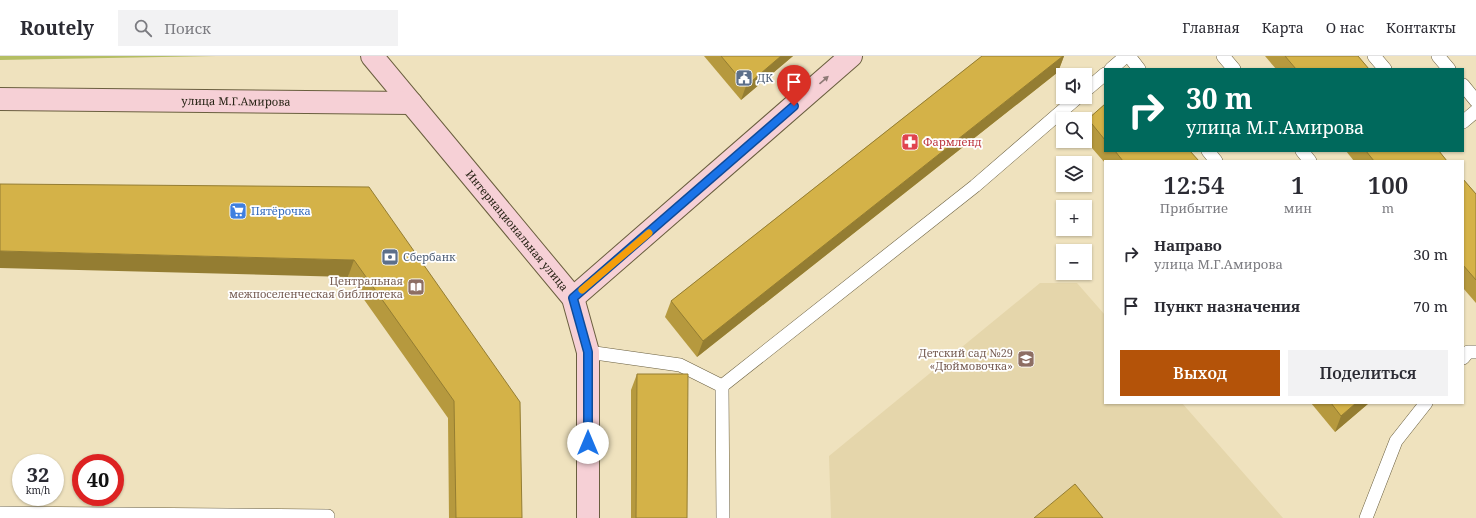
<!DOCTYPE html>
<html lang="ru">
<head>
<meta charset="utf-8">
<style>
  body { margin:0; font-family:"Noto Serif",serif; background:#f2f2f3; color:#2b2b33; height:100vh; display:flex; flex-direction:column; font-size:15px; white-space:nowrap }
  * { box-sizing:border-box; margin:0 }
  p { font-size:13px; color:#7c7c81 }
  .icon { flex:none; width:22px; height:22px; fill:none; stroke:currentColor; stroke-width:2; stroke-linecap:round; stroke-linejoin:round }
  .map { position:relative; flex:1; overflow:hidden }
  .sheet { position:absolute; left:1104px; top:104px; width:360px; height:244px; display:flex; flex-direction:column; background:#fff; border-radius:0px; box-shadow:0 1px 3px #0004 }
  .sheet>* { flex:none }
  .banner { position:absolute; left:1104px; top:12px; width:360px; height:84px; border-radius:0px; box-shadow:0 1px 3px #0004; background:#00695c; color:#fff; overflow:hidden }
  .tools { position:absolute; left:1056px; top:12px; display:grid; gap:8px }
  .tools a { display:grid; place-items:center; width:36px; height:36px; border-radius:0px; background:#fff; box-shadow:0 1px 3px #0004; font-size:20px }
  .speed { position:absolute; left:12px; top:398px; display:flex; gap:8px; font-size:20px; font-weight:700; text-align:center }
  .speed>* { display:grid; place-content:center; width:52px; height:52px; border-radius:50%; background:#fff; box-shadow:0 1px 3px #0004; line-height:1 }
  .speed small { font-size:10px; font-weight:400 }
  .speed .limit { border:6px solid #d22; background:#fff; color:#111 }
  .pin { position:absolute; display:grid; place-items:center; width:34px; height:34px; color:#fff; margin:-41px -17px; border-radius:50% 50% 50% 0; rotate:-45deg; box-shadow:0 0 4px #0007 }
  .pin .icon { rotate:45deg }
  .me { position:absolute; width:44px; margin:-22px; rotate:0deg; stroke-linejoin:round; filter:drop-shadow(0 0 3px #0008) }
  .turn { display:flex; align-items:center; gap:14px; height:84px; padding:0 16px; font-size:18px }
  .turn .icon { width:52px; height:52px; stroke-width:2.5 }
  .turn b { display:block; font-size:28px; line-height:34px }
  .eta { display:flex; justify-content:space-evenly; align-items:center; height:68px; text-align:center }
  .eta b { font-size:24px; font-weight:600; line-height:28px }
  .primary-button { display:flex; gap:8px; margin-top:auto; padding:8px 16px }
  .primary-button a { flex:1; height:46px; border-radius:0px; background:#b45309; color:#fff; font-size:16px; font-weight:600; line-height:46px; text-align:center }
  .primary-button a+a { background:#f2f2f3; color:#2b2b33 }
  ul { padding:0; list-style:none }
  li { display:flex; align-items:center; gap:12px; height:52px; padding:0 16px }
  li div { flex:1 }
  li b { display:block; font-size:15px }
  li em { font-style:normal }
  header { display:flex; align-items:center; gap:24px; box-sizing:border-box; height:56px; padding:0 20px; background:#fff; border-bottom:1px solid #e1e1e2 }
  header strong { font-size:19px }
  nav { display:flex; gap:22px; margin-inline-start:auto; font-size:14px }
  .search { width:280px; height:36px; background:#f2f2f3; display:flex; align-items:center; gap:10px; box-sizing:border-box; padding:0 14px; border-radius:0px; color:#7c7c81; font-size:15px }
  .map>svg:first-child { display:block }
  .built { fill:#e5d6ab }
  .green { fill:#b4be63 }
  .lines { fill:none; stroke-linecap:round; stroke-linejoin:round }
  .lane-casing { stroke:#6a5f3f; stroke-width:14 }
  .secondary-casing { stroke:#6a5f3f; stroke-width:24 }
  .lane { stroke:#fff; stroke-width:13 }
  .secondary { stroke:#f6d0d6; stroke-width:22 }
  .wall { fill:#b6993e }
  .shaded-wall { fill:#947d32 }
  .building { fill:#d4b248; stroke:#947d32 }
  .oneway { fill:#8e7a76 }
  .route-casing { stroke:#114b97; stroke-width:10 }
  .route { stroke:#1a73e8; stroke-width:7 }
  .slow { stroke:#f59e0b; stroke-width:7 }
  .labels { text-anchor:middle; stroke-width:3.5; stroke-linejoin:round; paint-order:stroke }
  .service-label { font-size:11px; fill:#4e5e75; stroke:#fff; text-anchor:start }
  .street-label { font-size:11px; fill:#272315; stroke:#fff }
  .health-label { font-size:11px; fill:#be3a42; stroke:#fff; text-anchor:start }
  .shop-label { font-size:11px; fill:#366cbe; stroke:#fff; text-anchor:start }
  .education-label { font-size:11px; fill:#785e54; stroke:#fff; text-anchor:end }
</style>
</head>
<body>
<header>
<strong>Routely</strong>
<div class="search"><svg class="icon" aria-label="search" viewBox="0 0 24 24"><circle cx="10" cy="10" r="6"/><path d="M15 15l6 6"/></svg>Поиск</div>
<nav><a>Главная</a><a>Карта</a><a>О нас</a><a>Контакты</a></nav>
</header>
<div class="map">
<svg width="1476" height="462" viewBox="0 0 1476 462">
  <rect width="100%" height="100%" fill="#efe2be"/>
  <path class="built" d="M 1040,227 L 1077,227 L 1105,259 L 1105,347 L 1182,347 L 1283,462 L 831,462 L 829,400 Z"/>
  <path class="green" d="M 0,0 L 216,0 L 0,4 Z"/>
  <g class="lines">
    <g class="lane-casing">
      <g id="lane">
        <path d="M 1129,0 L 1139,13"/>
        <path d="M 1223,0 L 1234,13"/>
        <path d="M 1374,0 L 1385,13"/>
        <path d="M 1438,0 L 1449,13"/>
        <path d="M 1111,13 L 1126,0"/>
        <path d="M 1463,29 L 1476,45"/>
        <path d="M 1085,35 L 1105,18"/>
        <path d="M 1463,66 L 1476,55"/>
        <path d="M 1208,95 L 1216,105"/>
        <path d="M 1302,95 L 1310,105"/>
        <path d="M 588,296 L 680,309 L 722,330 L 723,462"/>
        <path d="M 1463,302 L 1468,296 L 1476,296"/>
        <path d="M 722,330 L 975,130 L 1078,41"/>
        <path d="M 0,457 L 328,460 L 328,462"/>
        <path d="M 1366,462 L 1396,385 L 1426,347"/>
      </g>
    </g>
    <g class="secondary-casing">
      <g id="secondary">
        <path id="s1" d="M 372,0 L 573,242 L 588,296 L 588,462"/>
        <path id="s2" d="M 0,43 L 411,47"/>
        <path d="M 573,242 L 851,0"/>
      </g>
    </g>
    <use href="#lane" class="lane"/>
    <use href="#secondary" class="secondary"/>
  </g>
  <g class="wall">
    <path d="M 704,0 L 793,0 L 741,44 Z"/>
    <path d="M 982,0 L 1064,0 L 1058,16 L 697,301 L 665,261 L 671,245 Z"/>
    <path d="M 1265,0 L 1358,0 L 1369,13 L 1276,13 Z"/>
    <path d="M 1105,48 L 1105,95 L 1190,95 L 1199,105 L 1105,105 L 1105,107 L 1085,84 L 1085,71 L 1088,63 Z"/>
    <path d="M 1346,95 L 1439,95 L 1447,105 L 1354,105 Z"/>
    <path d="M 1463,123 L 1476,138 L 1476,247 L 1463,232 Z"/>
    <path d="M 369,131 L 522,462 L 449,462 L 448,362 L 348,221 Z"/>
    <path d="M 637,318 L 687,462 L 631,462 L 631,334 Z"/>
    <path d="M 1311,347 L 1369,347 L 1335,376 Z"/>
  </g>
  <g class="shaded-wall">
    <path d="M 781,0 L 793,0 L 741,44 L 746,30 Z"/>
    <path d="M 1063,0 L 1064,0 L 1058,16 L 697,301 L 703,285 Z"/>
    <path d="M 0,195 L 354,204 L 348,221 L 0,212 Z"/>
    <path d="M 1356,347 L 1369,347 L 1335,376 L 1341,360 Z"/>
  </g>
  <g class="building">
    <path d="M 721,0 L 781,0 L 746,30 Z"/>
    <path d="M 982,0 L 1063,0 L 703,285 L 671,245 Z"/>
    <path d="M 1285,0 L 1358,0 L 1369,13 L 1296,13 Z"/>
    <path d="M 1105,48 L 1105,84 L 1088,63 Z"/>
    <path d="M 1115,95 L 1190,95 L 1199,105 L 1123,105 Z"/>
    <path d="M 1366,95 L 1439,95 L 1447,105 L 1374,105 Z"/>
    <path d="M 1463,123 L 1476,138 L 1476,224 L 1463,209 Z"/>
    <path d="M 0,128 L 369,131 L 520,346 L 522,462 L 456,462 L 454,345 L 354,204 L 0,195 Z"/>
    <path d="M 637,318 L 688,318 L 687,462 L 636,462 Z"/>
    <path d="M 1331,347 L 1356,347 L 1341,360 Z"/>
    <path d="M 1075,428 L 1103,462 L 1034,462 Z"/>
  </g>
  <defs><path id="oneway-solid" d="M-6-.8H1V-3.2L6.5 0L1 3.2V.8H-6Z"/></defs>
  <use class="oneway" href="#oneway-solid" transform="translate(824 24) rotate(-41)"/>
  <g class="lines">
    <g class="route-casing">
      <path id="route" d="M 588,387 L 588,296 L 573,242 L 794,50"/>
    </g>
    <use href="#route" class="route"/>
    <path class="slow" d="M 582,234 L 649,177"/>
  </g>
  <defs>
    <g id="civic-square" transform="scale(0.9)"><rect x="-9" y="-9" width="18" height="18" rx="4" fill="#5c6f8a" stroke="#fff"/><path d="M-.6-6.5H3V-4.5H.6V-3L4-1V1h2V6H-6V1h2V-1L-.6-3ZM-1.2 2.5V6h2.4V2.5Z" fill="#fff"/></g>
    <g id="pharmacy-square" transform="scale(0.9)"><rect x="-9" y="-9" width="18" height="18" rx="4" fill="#e0444e" stroke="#fff"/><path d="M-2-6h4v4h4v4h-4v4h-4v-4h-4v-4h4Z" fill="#fff"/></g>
    <g id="supermarket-square" transform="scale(0.9)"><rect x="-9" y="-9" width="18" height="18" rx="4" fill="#3f7fe0" stroke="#fff"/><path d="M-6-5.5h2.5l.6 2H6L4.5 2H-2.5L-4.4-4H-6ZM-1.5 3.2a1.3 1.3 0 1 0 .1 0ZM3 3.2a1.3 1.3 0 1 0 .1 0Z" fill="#fff"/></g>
    <g id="bank-square" transform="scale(0.9)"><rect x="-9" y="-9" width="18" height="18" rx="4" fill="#5c6f8a" stroke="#fff"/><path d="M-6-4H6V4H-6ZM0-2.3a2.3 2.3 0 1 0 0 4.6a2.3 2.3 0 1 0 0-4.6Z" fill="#fff"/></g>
    <g id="library-square" transform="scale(0.9)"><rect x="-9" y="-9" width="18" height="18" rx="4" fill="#8d6e63" stroke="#fff"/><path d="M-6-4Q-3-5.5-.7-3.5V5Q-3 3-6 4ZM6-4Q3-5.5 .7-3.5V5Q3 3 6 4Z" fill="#fff"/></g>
    <g id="school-square" transform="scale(0.9)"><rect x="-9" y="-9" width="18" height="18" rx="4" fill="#8d6e63" stroke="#fff"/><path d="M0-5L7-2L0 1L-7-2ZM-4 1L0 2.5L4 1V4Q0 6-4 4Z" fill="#fff"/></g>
  </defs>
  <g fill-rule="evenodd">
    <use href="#civic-square" x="744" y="22"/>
    <use href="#pharmacy-square" x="910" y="86"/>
    <use href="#supermarket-square" x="238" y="155"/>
    <use href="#bank-square" x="390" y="201"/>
    <use href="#library-square" x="416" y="231"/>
    <use href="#school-square" x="1026" y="303"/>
  </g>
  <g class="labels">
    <g class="service-label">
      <text x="757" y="26">ДК</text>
      <text x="403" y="205">Сбербанк</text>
    </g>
    <g class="street-label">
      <text dy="4" stroke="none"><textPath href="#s2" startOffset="236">улица М.Г.Амирова</textPath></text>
      <text dy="4" stroke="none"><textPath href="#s1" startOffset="227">Интернациональная улица</textPath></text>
    </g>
    <g class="health-label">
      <text x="923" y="90">Фармленд</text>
    </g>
    <g class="shop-label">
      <text x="251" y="159">Пятёрочка</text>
    </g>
    <g class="education-label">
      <text x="403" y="229">Центральная<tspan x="403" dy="13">межпоселенческая библиотека</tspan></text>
      <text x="1013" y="301">Детский сад №29<tspan x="1013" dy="13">«Дюймовочка»</tspan></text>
    </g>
  </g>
</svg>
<div class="tools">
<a><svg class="icon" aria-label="sound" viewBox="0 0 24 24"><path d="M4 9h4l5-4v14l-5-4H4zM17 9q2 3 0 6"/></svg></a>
<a><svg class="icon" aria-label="search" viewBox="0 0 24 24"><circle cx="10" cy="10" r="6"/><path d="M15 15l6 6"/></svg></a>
<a><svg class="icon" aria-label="layers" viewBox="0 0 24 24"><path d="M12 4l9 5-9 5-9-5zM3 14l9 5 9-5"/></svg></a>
<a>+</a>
<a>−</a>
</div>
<div class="speed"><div>32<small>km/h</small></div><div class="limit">40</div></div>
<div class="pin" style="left:794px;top:50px;background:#d93025"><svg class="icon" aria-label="arrive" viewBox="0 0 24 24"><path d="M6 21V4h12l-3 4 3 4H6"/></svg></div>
<svg class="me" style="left:588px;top:387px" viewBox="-20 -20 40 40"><circle r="19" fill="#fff"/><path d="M0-13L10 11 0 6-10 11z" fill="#1a73e8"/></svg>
<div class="banner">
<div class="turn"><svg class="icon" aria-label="right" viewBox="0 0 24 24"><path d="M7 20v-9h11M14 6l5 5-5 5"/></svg><div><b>30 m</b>улица М.Г.Амирова</div></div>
</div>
<section class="sheet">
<div class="eta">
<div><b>12:54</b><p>Прибытие</p></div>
<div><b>1</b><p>мин</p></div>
<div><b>100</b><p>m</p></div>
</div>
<ul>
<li><svg class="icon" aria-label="right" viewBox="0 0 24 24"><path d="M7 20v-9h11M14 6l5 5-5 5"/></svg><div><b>Направо</b><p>улица М.Г.Амирова</p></div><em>30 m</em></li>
<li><svg class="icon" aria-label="arrive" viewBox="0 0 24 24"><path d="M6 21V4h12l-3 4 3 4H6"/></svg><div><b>Пункт назначения</b></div><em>70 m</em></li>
</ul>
<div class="primary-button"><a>Выход</a><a>Поделиться</a></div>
</section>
</div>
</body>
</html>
